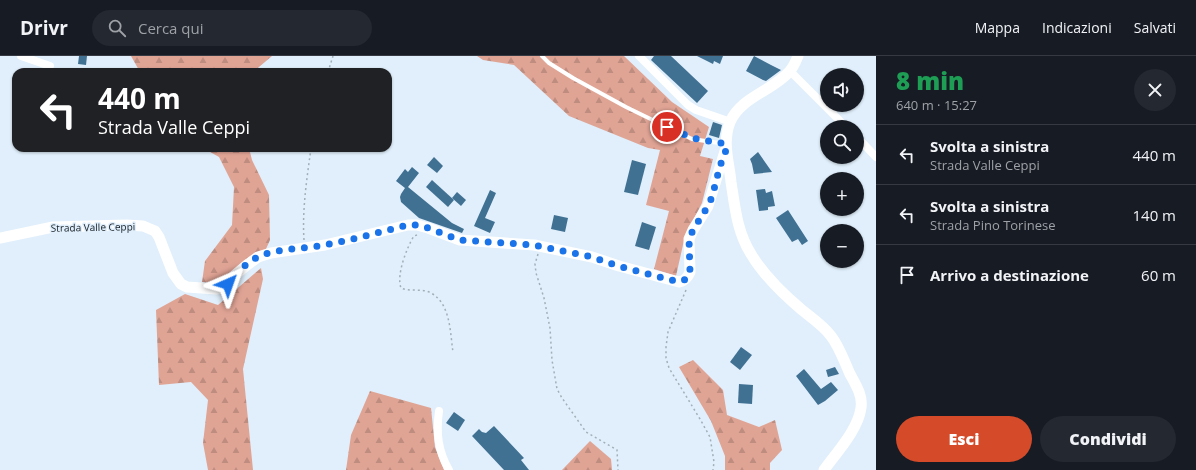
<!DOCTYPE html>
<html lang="it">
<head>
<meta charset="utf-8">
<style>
  body { margin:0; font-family:"Open Sans",sans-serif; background:#242831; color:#f1f3f6; height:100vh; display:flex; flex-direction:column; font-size:15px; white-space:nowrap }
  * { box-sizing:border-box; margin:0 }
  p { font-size:13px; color:#9ea1a6 }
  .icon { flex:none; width:22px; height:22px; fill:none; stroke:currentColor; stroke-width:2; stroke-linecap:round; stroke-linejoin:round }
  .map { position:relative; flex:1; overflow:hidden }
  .drawer { display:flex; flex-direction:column; background:#171b24; width:320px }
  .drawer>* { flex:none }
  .banner { position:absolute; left:12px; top:12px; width:380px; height:84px; border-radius:12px; box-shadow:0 1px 3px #0004; background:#202124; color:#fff; overflow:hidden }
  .tools { position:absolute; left:820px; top:12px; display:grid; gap:8px }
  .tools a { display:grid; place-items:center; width:44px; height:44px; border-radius:50%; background:#171b24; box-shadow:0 1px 3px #0004; font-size:20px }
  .pin { position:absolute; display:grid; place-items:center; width:34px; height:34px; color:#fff; margin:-17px; border:2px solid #fff; border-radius:50%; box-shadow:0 1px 4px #0007 }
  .me { position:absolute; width:44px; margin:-22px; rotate:43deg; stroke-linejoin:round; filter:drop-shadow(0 0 3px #0008) }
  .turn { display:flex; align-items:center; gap:14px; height:84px; padding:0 20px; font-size:18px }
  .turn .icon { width:52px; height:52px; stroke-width:2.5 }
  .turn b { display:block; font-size:28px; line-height:34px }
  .round { display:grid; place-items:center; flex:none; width:42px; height:42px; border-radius:21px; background:#242831 }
  .summary { display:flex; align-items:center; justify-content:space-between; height:68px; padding:0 20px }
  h1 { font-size:24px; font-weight:800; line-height:30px; color:#1e9e55 }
  .button { display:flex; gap:8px; margin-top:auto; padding:8px 20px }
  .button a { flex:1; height:46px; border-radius:24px; background:#d54b2a; color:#fff; font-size:16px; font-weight:800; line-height:46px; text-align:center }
  .button a+a { background:#242831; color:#f1f3f6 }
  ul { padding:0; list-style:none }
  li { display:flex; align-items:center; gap:12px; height:60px; padding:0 20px; border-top:1px solid #363941 }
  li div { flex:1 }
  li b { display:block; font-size:15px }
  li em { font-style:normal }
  header { display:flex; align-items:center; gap:24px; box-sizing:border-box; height:56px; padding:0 20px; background:#171b24; border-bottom:1px solid #363941 }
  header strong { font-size:19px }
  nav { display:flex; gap:22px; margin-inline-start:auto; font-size:14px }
  .search { width:280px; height:36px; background:#242831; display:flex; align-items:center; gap:10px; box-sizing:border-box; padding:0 14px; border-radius:22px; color:#9ea1a6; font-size:15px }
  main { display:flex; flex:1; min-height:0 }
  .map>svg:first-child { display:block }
  .forest { fill:url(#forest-firs) }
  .building { fill:#407193 }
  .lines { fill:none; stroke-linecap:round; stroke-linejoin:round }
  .path { stroke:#a2afb9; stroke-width:1.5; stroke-dasharray:2 3; stroke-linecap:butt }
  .lane { stroke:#fff; stroke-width:4 }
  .street { stroke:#fff; stroke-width:8 }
  .secondary { stroke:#fff; stroke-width:11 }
  .route { stroke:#1a73e8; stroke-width:7; stroke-dasharray:0 12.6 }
  .labels { text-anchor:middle; stroke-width:3; stroke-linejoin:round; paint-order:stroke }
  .street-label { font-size:10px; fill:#161f26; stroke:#e0effb }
</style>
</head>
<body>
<header>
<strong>Drivr</strong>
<div class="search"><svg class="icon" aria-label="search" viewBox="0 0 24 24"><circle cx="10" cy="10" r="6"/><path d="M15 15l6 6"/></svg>Cerca qui</div>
<nav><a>Mappa</a><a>Indicazioni</a><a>Salvati</a></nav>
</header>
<main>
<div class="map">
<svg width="876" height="414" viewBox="0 0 876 414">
  <defs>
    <pattern id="forest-firs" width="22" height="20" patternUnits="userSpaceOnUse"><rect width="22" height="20" fill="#e0a495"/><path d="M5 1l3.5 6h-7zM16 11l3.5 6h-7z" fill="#bf8d80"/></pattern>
  </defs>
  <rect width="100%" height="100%" fill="#e0effb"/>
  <g class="forest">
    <path d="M 131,0 L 272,0 L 253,16 L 140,16 Z"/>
    <path d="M 477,0 L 624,0 L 672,46 L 709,71 L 700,100 L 713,103 L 702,147 L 685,180 L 676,220 L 654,213 L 669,155 L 646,149 L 660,94 L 648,92 L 569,60 L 514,9 L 483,4 Z"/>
    <path d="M 203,92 L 249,92 L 252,104 L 269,139 L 270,184 L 266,193 L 239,211 L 222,228 L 202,226 L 205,205 L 232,169 L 234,131 L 219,101 Z"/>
    <path d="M 261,212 L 263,223 L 243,313 L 253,414 L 208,414 L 203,387 L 208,344 L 191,326 L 159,329 L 156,254 L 185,238 L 218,249 Z"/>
    <path d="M 693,304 L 723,334 L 727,359 L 759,371 L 775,364 L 782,394 L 770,407 L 770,414 L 725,414 L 725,400 L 711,365 L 679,311 Z"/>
    <path d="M 370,335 L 431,352 L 435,391 L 444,414 L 346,414 L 351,379 Z"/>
    <path d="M 590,385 L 611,403 L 612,414 L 562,414 Z"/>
  </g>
  <g class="building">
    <path d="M 79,0 L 87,0 L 86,9 L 78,8 Z"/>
    <path d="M 654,0 L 671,0 L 708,35 L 697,47 L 651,4 Z"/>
    <path d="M 697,0 L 723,0 L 720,8 L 714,5 L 713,8 Z"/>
    <path d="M 754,0 L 771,9 L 781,14 L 766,25 L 763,24 L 746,15 Z"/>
    <path d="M 713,66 L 722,69 L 719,82 L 709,79 Z"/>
    <path d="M 758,96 L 772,116 L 754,118 L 752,108 L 750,103 Z"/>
    <path d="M 434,101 L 443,110 L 437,117 L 427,109 Z"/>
    <path d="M 632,104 L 646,108 L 638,139 L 624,136 Z"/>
    <path d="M 412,111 L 419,117 L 408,131 L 452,167 L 464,173 L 462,177 L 419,162 L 401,146 L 400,141 L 401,138 L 405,132 L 396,125 L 405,113 L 408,116 Z"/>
    <path d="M 432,124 L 454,144 L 448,151 L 426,131 Z"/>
    <path d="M 765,133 L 766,137 L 772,135 L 775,150 L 768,151 L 768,154 L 759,155 L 756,134 Z"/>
    <path d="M 490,134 L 496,137 L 485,162 L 495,166 L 490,177 L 474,170 Z"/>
    <path d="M 457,136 L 466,144 L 461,150 L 452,142 Z"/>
    <path d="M 788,154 L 808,185 L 802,189 L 798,183 L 792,186 L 776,162 Z"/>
    <path d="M 554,159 L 568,162 L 565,176 L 551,173 Z"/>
    <path d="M 642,166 L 656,171 L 649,194 L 635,190 Z"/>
    <path d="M 741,291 L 752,299 L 740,314 L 730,306 Z"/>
    <path d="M 835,311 L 839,318 L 828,321 L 826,314 Z"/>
    <path d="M 804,313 L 821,333 L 831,326 L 838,334 L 825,345 L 818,349 L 796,320 Z"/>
    <path d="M 739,328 L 753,329 L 752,348 L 738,347 Z"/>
    <path d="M 454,356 L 465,364 L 458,375 L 446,367 Z"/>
    <path d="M 494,370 L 524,402 L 521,404 L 529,414 L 504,414 L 472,380 L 479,373 L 482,376 L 486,377 Z"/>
  </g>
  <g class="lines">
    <g class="path">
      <path d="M 328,16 L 333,0"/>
      <path d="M 417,179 L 414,180 C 407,191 396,219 401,232 C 410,236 422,232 431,237 C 451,248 450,277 453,296"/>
      <path d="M 304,184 C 302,153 307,122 311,92"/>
      <path d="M 538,198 L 535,208 L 536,217 L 544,242 L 550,272 L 552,304 L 557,333 L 562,342 L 586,376 L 617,394 L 618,414"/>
      <path d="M 686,234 L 668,276 L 666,291 L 666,302 L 669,312 L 700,363 L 710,381 L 714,406 L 713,414"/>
    </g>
    <path class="lane" d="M 542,0 L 549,7 L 573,22 L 626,51 L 667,71 L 692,83 L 726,88"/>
    <g class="street">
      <path d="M 21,0 L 50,10"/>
      <path d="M 639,0 L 688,49 L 696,54 L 731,66"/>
      <path d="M 790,15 L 846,71"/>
      <path d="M 857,81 L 876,101"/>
      <path d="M 439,355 C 436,377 438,395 449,414"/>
    </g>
    <g class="secondary">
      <path d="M 798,0 C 796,5 793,12 789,16 C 772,35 741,41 730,66 C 722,87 729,105 731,126 C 735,151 737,176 751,198 C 764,220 783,238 802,254 C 812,262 824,270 831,280 C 839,290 845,307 850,318 C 856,329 863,340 861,352 C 858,374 836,397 824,414"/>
      <path d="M 0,182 L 53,171 L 126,169 L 143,170 L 155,175 L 159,181 L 173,217 L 181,228 L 187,231 L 216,233 L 223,232 L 227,228 L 235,219 L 247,209 L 258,201 L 271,197 L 325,189 L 408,169 L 417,169 L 428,172 L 460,184 L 534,189 L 592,201 L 619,210 L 679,226 C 685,225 688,221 690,216 L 689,183 L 693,174 L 708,150 L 725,95"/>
    </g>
  </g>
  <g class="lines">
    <path class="route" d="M 228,228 C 236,217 247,206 260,200 C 280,192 303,193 324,189 C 352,184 380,176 408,169 L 417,169 L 428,172 L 460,184 L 534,189 L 592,201 L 618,210 L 675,225 L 683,225 L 689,220 L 690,216 L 689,183 L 693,174 L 708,150 L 712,141 L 720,110 L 726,94 L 726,88 L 692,82 L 667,71"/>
  </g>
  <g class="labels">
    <g class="street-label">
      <text transform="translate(93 171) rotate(-1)" y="4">Strada Valle Ceppi</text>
    </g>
  </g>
</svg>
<div class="tools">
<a><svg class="icon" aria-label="sound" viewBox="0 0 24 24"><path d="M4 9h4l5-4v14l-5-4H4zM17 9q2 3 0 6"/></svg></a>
<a><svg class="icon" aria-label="search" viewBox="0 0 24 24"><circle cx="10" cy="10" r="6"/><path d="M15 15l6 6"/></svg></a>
<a>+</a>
<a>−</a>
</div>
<div class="pin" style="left:667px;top:71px;background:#d93025"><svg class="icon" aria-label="arrive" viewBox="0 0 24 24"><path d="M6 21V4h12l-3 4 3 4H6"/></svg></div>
<svg class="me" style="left:228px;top:228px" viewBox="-20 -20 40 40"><path d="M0-17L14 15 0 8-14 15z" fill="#1a73e8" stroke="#fff" stroke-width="4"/></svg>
<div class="banner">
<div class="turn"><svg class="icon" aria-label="left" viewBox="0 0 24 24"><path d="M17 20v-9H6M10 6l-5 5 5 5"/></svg><div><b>440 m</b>Strada Valle Ceppi</div></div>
</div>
</div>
<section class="drawer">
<div class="summary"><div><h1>8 min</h1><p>640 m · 15:27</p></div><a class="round"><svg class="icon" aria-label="close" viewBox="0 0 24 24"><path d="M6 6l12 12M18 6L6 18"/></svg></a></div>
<ul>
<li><svg class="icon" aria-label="left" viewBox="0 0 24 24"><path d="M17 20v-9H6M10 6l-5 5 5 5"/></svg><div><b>Svolta a sinistra</b><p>Strada Valle Ceppi</p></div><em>440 m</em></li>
<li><svg class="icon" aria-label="left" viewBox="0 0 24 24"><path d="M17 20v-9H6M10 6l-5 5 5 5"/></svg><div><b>Svolta a sinistra</b><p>Strada Pino Torinese</p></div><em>140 m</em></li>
<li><svg class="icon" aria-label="arrive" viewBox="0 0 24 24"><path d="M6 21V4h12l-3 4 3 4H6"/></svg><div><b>Arrivo a destinazione</b></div><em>60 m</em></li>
</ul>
<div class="button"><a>Esci</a><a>Condividi</a></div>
</section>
</main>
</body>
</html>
